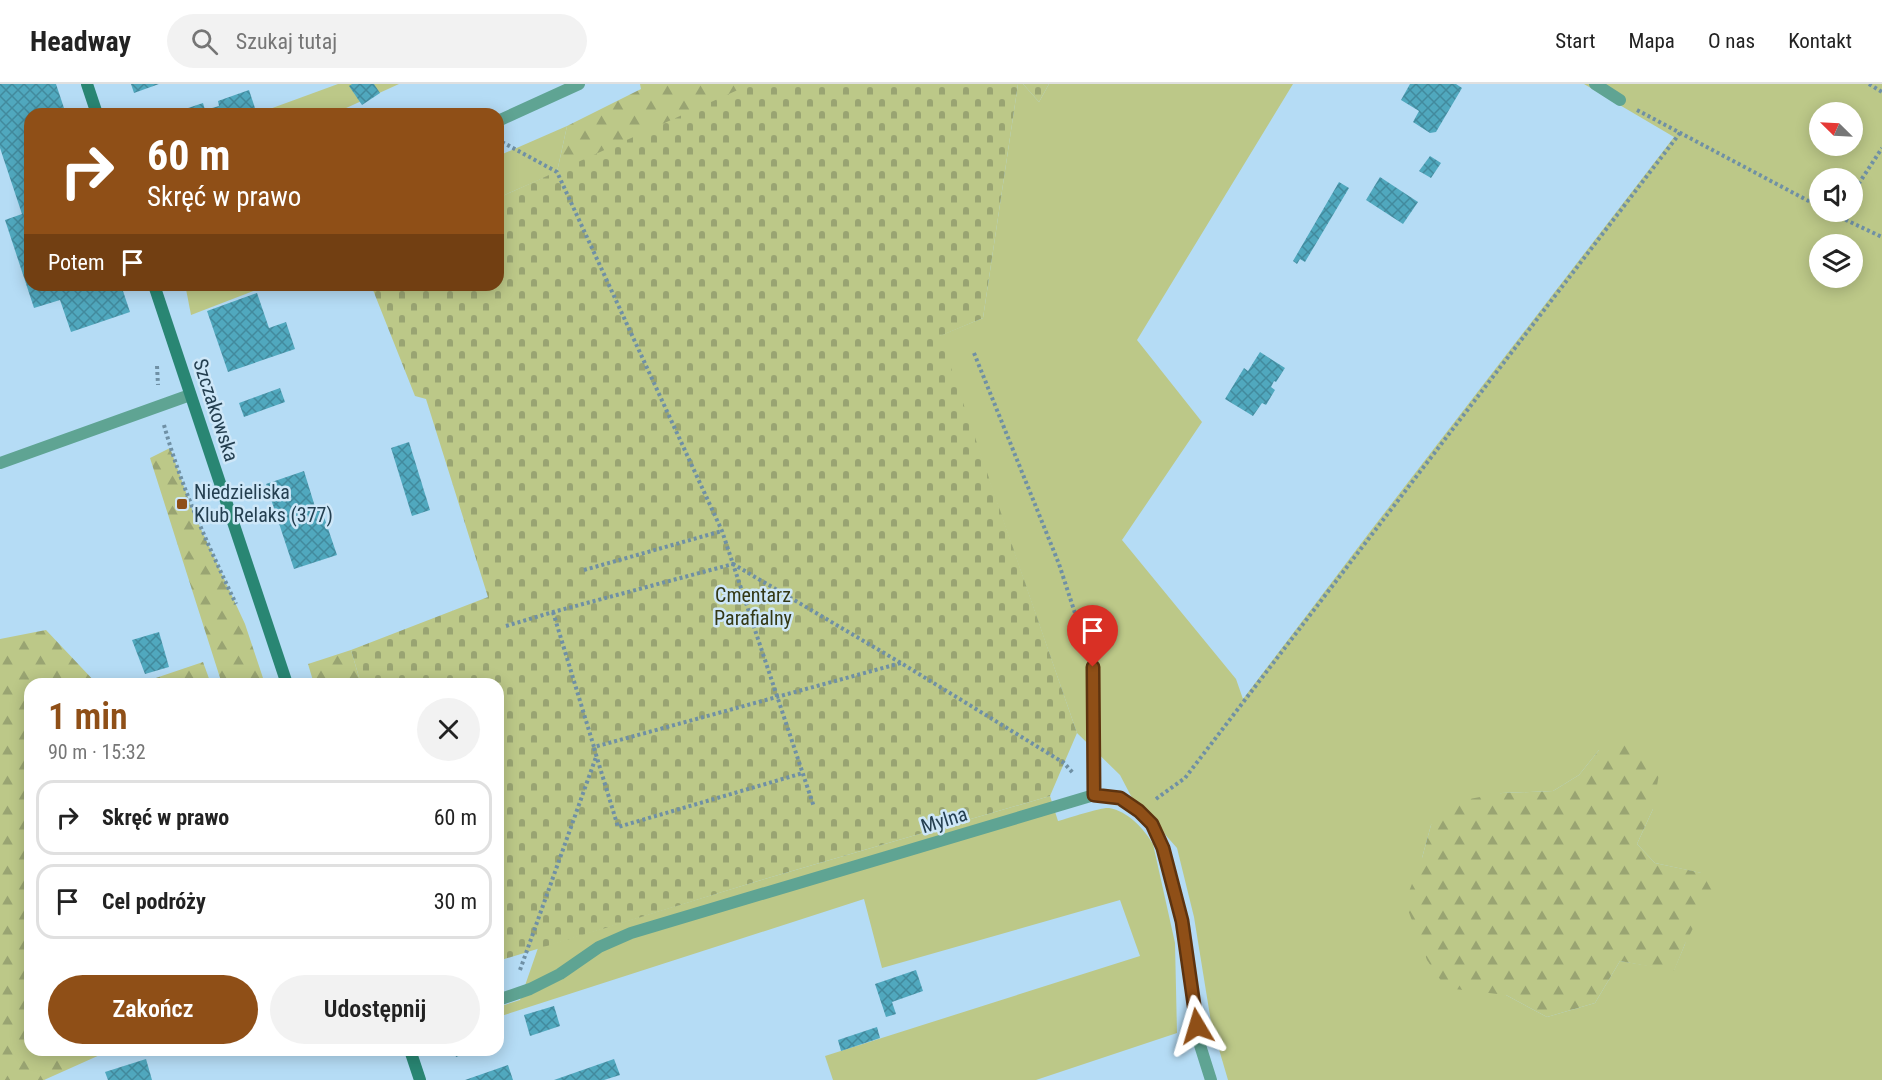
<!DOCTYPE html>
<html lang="pl">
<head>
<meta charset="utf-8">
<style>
  body { margin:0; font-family:"Roboto Condensed",sans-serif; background:#f2f2f2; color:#222; height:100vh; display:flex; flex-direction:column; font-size:22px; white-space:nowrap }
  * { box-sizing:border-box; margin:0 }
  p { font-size:20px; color:#767676 }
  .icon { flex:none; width:33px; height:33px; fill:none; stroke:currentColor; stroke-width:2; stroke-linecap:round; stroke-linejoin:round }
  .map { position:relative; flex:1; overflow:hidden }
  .details { position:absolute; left:24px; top:594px; width:480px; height:378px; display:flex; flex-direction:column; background:#fff; border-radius:18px; box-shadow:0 3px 15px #0003 }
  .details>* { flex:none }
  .banner { position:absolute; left:24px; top:24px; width:480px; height:183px; border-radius:18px; box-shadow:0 3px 15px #0003; background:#8f4f17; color:#fff; overflow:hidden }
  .needle { width:39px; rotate:294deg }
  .fabs { position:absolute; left:1809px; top:18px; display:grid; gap:12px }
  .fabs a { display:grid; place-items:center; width:54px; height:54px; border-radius:50%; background:#fff; box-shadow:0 3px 15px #0003; font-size:30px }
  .pin { position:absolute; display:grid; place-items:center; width:51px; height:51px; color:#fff; margin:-62px -26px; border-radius:50% 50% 50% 0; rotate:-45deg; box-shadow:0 0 6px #0007 }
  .pin .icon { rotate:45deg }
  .me { position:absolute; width:66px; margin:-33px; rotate:353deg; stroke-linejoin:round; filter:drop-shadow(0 0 4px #0008) }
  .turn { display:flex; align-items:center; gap:21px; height:126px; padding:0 24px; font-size:27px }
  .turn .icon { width:78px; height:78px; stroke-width:2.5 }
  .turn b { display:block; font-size:42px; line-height:51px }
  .then { display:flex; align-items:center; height:57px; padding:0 24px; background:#0003; gap:12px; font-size:22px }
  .round { display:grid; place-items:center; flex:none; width:63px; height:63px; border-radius:32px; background:#f2f2f2 }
  .overview { display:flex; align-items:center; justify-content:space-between; height:102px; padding:0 24px }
  h1 { font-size:36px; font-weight:600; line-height:45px; color:#8f4f17 }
  .cta { display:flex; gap:12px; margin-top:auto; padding:12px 24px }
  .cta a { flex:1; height:69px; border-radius:36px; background:#8f4f17; color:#fff; font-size:24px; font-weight:600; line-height:69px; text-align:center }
  .cta a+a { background:#f2f2f2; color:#222 }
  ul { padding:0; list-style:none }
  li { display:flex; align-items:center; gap:18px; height:75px; margin:0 12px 9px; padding:0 12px; border:3px solid #e0e0e0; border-radius:18px }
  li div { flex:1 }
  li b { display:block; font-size:22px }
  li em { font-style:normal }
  header { display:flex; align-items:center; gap:36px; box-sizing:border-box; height:84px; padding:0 30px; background:#fff; border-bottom:2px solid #e0e0e0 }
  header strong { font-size:28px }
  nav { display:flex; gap:33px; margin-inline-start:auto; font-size:21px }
  .search { width:420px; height:54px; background:#f2f2f2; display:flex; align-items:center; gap:15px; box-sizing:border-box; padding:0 21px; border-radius:33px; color:#767676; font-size:22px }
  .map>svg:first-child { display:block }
  .grass { fill:#bcc888; fill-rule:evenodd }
  .forest { fill:url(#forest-firs) }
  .cemetery { fill:url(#cemetery-stones) }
  .building { fill:url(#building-cross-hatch) }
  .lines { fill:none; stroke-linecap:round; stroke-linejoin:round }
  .path { stroke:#6f90a5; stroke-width:4; stroke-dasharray:3 3; stroke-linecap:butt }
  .lane { stroke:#5fa493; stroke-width:12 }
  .street { stroke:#5fa493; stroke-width:12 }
  .secondary { stroke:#298673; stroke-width:12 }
  .route-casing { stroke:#5d330f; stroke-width:15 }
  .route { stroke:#8f4f17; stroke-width:10 }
  .poi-dot { fill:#8f4f17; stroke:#cee7f8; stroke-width:2 }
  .labels { text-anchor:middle; stroke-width:5; stroke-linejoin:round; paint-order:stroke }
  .street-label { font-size:20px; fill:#243f50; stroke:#cee7f8 }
  .poi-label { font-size:20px; fill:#243f50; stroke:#cee7f8; text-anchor:start }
  .park-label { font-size:20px; fill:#333815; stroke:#cee7f8 }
</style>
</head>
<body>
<header>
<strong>Headway</strong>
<div class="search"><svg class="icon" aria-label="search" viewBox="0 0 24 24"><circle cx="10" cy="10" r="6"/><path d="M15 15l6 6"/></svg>Szukaj tutaj</div>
<nav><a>Start</a><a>Mapa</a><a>O nas</a><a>Kontakt</a></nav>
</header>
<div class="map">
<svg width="1882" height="996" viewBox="0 0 1882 996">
  <defs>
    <pattern id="forest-firs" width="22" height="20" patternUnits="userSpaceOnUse" patternTransform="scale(1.5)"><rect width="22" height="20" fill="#bcc888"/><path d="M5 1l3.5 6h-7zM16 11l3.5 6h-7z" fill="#99a472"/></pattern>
    <pattern id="cemetery-stones" width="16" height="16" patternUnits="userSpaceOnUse" patternTransform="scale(1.5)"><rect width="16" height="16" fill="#bcc888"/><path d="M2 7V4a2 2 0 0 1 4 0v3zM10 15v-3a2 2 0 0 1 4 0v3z" fill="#99a472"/></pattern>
    <pattern id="building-cross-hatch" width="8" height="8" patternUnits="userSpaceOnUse" patternTransform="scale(1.5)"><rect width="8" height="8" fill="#50a8be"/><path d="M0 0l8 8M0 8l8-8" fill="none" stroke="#428a9d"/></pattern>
  </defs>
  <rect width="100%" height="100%" fill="#b5dcf5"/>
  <g class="grass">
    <path d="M 338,0 L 399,0 L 333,30 L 256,30 Z"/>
    <path d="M 1018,0 L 1023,0 L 1039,18 L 1049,0 L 1293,0 L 1137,256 L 1202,338 L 1122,456 L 1236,595 L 1243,615 L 1372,445 L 1674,53 L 1584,0 L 1882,0 L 1882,996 L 1228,996 L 1211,938 L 1194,833 L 1177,764 L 1131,712 L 1120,691 L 1077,649 L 939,252 L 983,234 ZM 1820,28 L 1852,28 L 1852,62 L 1820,62 ZM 1820,94 L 1852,94 L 1852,128 L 1820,128 ZM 1820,160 L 1852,160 L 1852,194 L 1820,194 ZM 1599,666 L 1653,725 L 1637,760 L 1655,779 L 1701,789 L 1685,860 L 1674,886 L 1620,877 L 1595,919 L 1547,933 L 1506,911 L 1422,774 L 1431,741 L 1502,709 L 1553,707 L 1579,691 Z"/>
    <path d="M 567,42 L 557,88 L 498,114 L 498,72 Z"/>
    <path d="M 197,201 L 269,201 L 191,231 L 186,205 Z"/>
    <path d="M 1050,712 L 1058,737 C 1069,734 1101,723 1109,724 C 1128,727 1144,745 1153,760 L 1175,859 L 1177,949 L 1036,996 L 833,996 L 825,972 L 1140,872 L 1120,816 L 882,884 L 864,815 L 498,933 L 498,923 L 520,916 L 538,864 L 758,797 Z"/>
  </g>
  <g class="forest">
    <path d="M 640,0 L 772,0 L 557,88 L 567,42 L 641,5 Z"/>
    <path d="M 170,364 L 193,428 L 245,540 L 265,600 L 222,600 L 150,374 Z"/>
    <path d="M 46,546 L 97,600 L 30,600 L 30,966 L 111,966 L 44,996 L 0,996 L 0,555 Z"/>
    <path d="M 351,566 L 361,600 L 314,600 L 308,580 Z"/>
    <path d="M 203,578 L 211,600 L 138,600 Z"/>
    <path d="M 1628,657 L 1659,690 L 1653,725 L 1637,760 L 1655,779 L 1702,789 L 1712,807 L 1685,860 L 1674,887 L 1620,877 L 1595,919 L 1547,933 L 1506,911 L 1446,904 L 1427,876 L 1405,818 L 1422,774 L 1431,741 L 1453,718 L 1502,709 L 1553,707 L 1579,691 L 1599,666 Z"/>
  </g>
  <g class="cemetery">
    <path d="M 751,0 L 1018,0 L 983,234 L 940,252 L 1077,649 L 1050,712 L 758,797 L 498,877 L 498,600 L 361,600 L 351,566 L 488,513 L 426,315 L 415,312 L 371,201 L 498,201 L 498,114 Z"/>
    <path d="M 1023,0 L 1049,0 L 1039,18 Z"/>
  </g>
  <g class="building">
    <path d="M 0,0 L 56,0 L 66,30 L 30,30 L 30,201 L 121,201 L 130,228 L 71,248 L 60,216 L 34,224 L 5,136 L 22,130 L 0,64 Z"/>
    <path d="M 131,0 L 159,0 L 134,9 Z"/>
    <path d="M 352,0 L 374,0 L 380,9 L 362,21 L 349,2 Z"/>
    <path d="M 1410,0 L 1456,0 L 1462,4 L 1436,48 L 1430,49 L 1413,38 L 1419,27 L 1401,16 Z"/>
    <path d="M 249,6 L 257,30 L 186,30 L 185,25 L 203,19 L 205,26 L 219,22 L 218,17 Z"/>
    <path d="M 1430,72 L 1441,79 L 1431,94 L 1419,87 Z"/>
    <path d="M 1380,93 L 1418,118 L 1403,140 L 1366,116 Z"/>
    <path d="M 1339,98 L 1349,104 L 1305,178 L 1300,175 L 1297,180 L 1293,177 Z"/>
    <path d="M 257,209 L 269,244 L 286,238 L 295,265 L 228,288 L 207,227 Z"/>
    <path d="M 1260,268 L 1285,284 L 1276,298 L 1274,297 L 1271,303 L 1275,306 L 1266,321 L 1262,319 L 1253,332 L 1225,315 L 1244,284 L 1248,287 Z"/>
    <path d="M 280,304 L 285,318 L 244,333 L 239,319 Z"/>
    <path d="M 409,358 L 430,426 L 412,432 L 391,364 Z"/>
    <path d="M 304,387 L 316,426 L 321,424 L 337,471 L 294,485 L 266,400 Z"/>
    <path d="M 159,548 L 169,583 L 145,590 L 132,556 Z"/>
    <path d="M 916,886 L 923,907 L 892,918 L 896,930 L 886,933 L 875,900 Z"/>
    <path d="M 554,922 L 560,942 L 530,952 L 524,931 Z"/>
    <path d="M 877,943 L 880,954 L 841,967 L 838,956 Z"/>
    <path d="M 454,966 L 474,966 L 456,973 Z"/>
    <path d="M 146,975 L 152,996 L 108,996 L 105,988 Z"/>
    <path d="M 614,975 L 620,991 L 604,996 L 554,996 Z"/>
    <path d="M 508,981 L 513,996 L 465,996 Z"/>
  </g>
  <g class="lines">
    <g class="path">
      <path d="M 1869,0 L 1882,8"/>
      <path d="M 1637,26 L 1820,123"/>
      <path d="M 502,58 L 557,88 L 722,447 L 733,480 L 901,579 L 1064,679 L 1073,689"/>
      <path d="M 1852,110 L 1882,64"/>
      <path d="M 1829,128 L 1882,153"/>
      <path d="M 974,269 L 1059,480 L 1087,566"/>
      <path d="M 157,282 L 158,301"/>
      <path d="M 164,341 C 181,403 208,461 236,520"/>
      <path d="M 584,486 L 722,447"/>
      <path d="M 553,528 L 594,663 L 901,579"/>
      <path d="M 506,542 L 553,528 L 733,480 L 814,723"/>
      <path d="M 594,664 L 618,743 L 803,689"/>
      <path d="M 1156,715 L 1185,694 L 1680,49"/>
      <path d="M 520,886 L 596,673"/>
    </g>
    <g class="lane">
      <path d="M 1595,0 L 1620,16"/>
      <path d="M 498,37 L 579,0"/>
      <path d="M 0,379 L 190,311"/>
      <path d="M 1139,727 L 1152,740 L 1163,764 L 1182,837 L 1199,958 L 1211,996"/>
    </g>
    <g class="street">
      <path d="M 1093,583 L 1094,711"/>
      <path d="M 498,916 L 530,905 L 560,890 L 599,863 L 631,849 L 1094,711 L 1120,714 L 1139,727"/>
    </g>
    <g class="secondary">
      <path d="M 87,0 L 97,30"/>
      <path d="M 154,201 L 287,600"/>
      <path d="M 410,966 L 420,996"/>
    </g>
  </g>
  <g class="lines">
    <g class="route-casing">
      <path id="route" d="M 1093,583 L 1094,711 L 1120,714 L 1139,727 L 1152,740 L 1163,764 L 1182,837 L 1197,942"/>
    </g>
    <use href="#route" class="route"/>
  </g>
  <rect class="poi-dot" x="176" y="414" width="12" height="12" rx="3"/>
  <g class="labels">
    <g class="street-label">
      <text transform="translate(216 326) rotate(72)" y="7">Szczakowska</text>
      <text transform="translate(944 736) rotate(-17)" y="7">Mylna</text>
    </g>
    <g class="poi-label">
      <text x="194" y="415">Niedzieliska<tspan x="194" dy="23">Klub Relaks (377)</tspan></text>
    </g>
    <g class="park-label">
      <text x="753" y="518">Cmentarz<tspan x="753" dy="23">Parafialny</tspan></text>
    </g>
  </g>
</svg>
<div class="fabs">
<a><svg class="needle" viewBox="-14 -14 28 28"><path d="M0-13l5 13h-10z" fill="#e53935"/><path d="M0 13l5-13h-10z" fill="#767676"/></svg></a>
<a><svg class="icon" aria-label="sound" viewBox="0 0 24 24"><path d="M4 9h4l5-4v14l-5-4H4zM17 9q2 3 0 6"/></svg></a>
<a><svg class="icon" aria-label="layers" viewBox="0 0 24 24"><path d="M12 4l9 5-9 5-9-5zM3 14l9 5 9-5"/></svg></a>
</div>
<div class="pin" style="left:1093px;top:583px;background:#d93025"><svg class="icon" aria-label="arrive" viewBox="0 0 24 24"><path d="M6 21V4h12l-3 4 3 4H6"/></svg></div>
<svg class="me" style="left:1197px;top:942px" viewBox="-20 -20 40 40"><path d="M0-17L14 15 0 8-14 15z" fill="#8f4f17" stroke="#fff" stroke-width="4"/></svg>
<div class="banner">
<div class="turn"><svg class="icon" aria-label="right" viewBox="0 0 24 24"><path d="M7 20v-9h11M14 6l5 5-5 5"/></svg><div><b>60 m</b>Skręć w prawo</div></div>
<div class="then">Potem<svg class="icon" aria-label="arrive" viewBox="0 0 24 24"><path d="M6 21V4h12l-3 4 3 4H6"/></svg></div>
</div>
<section class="details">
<div class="overview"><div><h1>1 min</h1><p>90 m · 15:32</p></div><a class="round"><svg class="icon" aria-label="close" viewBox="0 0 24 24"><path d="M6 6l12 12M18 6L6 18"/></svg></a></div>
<ul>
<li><svg class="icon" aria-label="right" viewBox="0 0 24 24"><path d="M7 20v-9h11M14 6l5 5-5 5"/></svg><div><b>Skręć w prawo</b></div><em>60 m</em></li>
<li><svg class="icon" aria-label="arrive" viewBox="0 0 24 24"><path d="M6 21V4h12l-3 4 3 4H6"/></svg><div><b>Cel podróży</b></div><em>30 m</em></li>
</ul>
<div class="cta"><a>Zakończ</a><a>Udostępnij</a></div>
</section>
</div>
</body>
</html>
